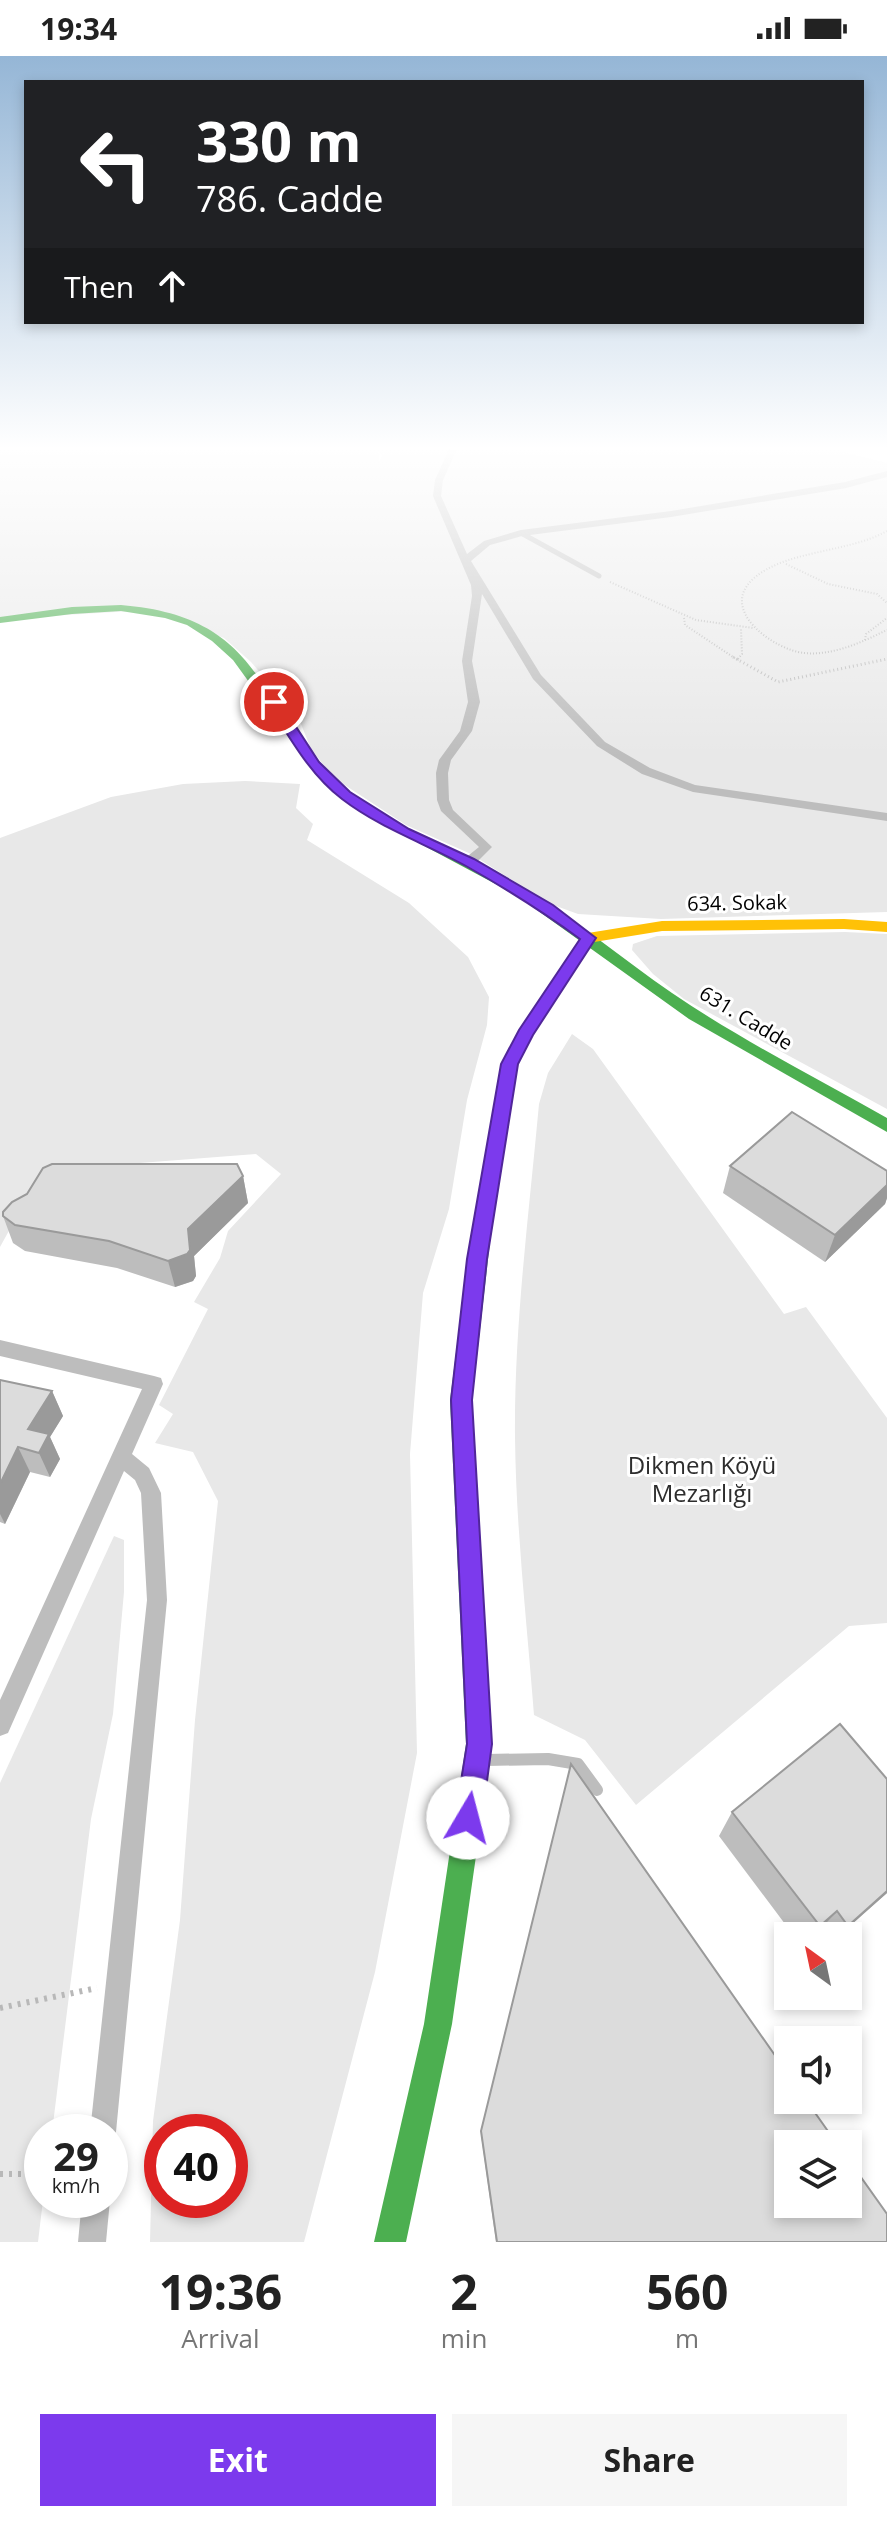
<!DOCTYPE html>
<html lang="en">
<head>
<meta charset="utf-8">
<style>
  body { margin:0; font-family:"Open Sans",sans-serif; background:#f6f6f6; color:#222; height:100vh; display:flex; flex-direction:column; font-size:30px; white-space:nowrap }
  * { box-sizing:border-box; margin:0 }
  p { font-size:26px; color:#767676 }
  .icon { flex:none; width:44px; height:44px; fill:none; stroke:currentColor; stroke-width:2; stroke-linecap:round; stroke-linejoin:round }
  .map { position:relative; height:2186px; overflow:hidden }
  .panel { display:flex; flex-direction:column; background:#fff; flex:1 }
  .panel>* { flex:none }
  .guide { position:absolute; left:24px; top:24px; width:840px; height:244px; border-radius:0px; box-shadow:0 4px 12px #0003; background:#202124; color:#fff; overflow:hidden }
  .needle { width:52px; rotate:327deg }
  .fabs { position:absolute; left:774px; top:1866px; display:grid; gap:16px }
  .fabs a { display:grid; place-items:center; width:88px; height:88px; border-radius:0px; background:#fff; box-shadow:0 4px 12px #0003; font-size:40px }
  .speed { position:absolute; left:24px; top:2058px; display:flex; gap:16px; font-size:40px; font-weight:700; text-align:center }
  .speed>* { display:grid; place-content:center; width:104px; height:104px; border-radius:50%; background:#fff; box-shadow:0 4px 12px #0003; line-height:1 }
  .speed small { font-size:20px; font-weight:400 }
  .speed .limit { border:12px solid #d22; background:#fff; color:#111 }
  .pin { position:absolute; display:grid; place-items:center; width:68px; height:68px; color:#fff; margin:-34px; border:4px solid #fff; border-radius:50%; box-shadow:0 2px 8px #0007 }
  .me { position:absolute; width:88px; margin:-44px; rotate:8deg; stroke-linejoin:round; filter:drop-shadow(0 0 6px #0008) }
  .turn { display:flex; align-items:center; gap:28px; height:168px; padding:0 40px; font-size:36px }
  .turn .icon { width:104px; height:104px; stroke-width:2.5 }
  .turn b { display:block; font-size:56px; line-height:68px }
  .then { display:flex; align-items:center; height:76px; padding:0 40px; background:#0003; gap:16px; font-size:30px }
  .eta { display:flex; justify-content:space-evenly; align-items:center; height:136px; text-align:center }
  .eta b { font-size:48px; font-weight:700; line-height:56px }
  .action { display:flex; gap:16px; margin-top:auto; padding:16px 40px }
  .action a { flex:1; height:92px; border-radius:0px; background:#7c3aed; color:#fff; font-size:32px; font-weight:700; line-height:92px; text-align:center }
  .action a+a { background:#f6f6f6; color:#222 }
  .status { display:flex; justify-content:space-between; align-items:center; height:56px; padding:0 40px; background:#fff; direction:ltr }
  .status svg { height:22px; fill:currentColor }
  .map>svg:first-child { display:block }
  .green { fill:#e8e8e8; fill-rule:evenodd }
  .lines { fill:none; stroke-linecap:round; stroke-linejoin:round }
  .path-far2 { stroke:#b8b8b8; stroke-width:2; stroke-dasharray:1 2; stroke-linecap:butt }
  .path-far1 { stroke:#b8b8b8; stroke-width:3; stroke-dasharray:1 3; stroke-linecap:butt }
  .path { stroke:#b8b8b8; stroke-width:6; stroke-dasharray:3 6; stroke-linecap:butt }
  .lane-far1 { stroke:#bdbdbd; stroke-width:5 }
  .lane { stroke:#bdbdbd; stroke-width:12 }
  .street { fill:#bdbdbd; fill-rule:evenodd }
  .fast { fill:#4caf50; fill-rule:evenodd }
  .slow { fill:#ffc107; fill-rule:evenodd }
  .jam { fill:#c62828; fill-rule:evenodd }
  .wall { fill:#bdbdbd }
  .shaded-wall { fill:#9a9a9a }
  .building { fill:#dcdcdc; stroke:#9a9a9a; stroke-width:2 }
  .route { fill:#7c3aed; stroke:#51269a; stroke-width:2 }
  .labels { text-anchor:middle; stroke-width:6; stroke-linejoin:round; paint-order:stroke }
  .street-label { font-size:20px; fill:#000; stroke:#fff }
  .near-park-label { font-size:24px; fill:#2d2d2d; stroke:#fff }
</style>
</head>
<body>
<div class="status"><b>19:34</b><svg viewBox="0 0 49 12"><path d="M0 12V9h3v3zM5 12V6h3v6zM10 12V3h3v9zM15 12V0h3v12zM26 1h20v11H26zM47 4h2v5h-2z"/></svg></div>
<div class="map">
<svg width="887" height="2186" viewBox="0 0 887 2186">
  <rect width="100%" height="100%" fill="#fff"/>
  <g class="green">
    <path d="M 0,393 L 372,393 L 379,397 L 379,406 L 382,400 L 376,393 L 832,393 L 887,407 L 887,856 L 661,863 L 578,858 L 548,847 L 471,798 L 406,769 L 334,722 L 311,693 L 301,668 L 275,634 L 251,606 L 224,582 L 149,554 L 0,563 Z"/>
    <path d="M 245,725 L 300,728 L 296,752 L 313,768 L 307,784 L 409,847 L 468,901 L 489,941 L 487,969 L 467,1044 L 449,1153 L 423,1237 L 410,1398 L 417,1697 L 375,1916 L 304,2186 L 150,2186 L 153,2065 L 180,1864 L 195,1664 L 218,1445 L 193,1396 L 155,1387 L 173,1358 L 159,1349 L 208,1253 L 194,1246 L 220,1202 L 228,1175 L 281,1118 L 256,1098 L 75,1112 L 16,1162 L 0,1191 L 0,782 L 111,741 L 183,728 ZM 162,2076 L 230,2076 L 230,2144 L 162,2144 Z"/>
    <path d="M 845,876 L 887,878 L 887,1053 L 684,943 L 653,918 L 632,894 L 633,888 L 657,880 Z"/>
    <path d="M 572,978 L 593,993 L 784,1258 L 806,1251 L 887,1362 L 887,1567 L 849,1570 L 636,1749 L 585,1684 L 534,1659 C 527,1567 516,1474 515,1381 C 514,1270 529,1158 539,1048 L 548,1017 Z"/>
    <path d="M 114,1480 L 124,1484 L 124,1536 L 113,1658 L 91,1763 L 52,2076 L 42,2076 L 43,2144 L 38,2186 L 0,2186 L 0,1727 Z"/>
  </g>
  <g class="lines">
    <g class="path-far2">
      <path d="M 887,475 C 848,497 785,494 753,523 C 718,555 775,594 804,597 C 833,600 862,586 887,574"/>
      <path d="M 786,508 L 828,528 L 877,538 L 887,547"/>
      <path d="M 610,526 L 696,564 L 753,572"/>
      <path d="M 684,562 L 685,569 L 736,603"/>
      <path d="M 865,584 L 866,578 L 887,562"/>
      <path d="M 738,603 L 742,598 L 741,573"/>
    </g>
    <g class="path-far1">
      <path d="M 733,601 L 778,626 L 887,603"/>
      <path d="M 737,604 L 739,601"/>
    </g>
    <g class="path">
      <path d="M 0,1952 L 97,1932"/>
      <path d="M 0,2118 L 42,2118"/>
    </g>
    <path class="lane-far1" d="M 521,477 L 599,520"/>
    <path class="lane" d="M 486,1704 L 548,1703 L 578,1708 L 597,1734"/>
    <g class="street">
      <path d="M 449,393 L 457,393 L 443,424 L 441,440 L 467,498 L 484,485 L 521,474 L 671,455 L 845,426 L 887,415 L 887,421 L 846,432 L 671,461 L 522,480 L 490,489 L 471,505 L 541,619 L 605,686 L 650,712 L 695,729 L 887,757 L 887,765 L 693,736 L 642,718 L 597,690 L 533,623 L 482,538 L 472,605 L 480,646 L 472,675 L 451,704 L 448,717 L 449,744 L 453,754 L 492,791 L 474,809 L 464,809 L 464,803 L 479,791 L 441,755 L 437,744 L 436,717 L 439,704 L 460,675 L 468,646 L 462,605 L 472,540 L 471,529 L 433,440 L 435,424 Z"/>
      <path d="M 0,1284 L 154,1320 L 161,1322 L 163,1328 L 132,1398 L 149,1412 L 161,1437 L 167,1544 L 116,2076 L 110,2086 L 110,2076 L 90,2076 L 147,1544 L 141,1437 L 135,1424 L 124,1415 L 8,1677 L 0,1680 L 0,1644 L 142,1333 L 0,1300 Z"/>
      <path d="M 82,2144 L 110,2144 L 106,2186 L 78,2186 Z"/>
    </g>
    <g class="fast">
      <path d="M 121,549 C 269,561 254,653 344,732 C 396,777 466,797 524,832 C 576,863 622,903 672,937 C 741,984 815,1021 887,1062 L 887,1076 L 689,963 L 516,839 L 357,754 L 316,719 L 233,604 L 212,585 L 187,569 L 165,562 L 121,555 L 72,558 L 0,567 L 0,561 L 72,551 Z"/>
      <path d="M 480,1178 L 487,1181 L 490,1186 L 472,1344 L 492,1688 L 452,1968 L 406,2186 L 374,2186 L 424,1968 L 466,1688 L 450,1344 L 470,1186 L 473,1181 Z"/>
    </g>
    <path class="slow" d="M 844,863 L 887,866 L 887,876 L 844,873 L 662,875 L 588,887 L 580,882 L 588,877 L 662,865 Z"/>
    <path class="jam" d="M 588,877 L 596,882 L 533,979 L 518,1008 L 490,1186 L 487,1191 L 473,1191 L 470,1186 L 502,1008 L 519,974 L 583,879 Z"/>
  </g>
  <g class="wall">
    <path d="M 730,1110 L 887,1115 L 887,1142 L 885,1148 L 825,1206 L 723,1137 Z"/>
    <path d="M 243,1120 L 248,1147 L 194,1200 L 196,1220 L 193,1225 L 175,1231 L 117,1212 L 25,1195 L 13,1187 L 3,1160 L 27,1138 Z"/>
    <path d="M 0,1324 L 52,1335 L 63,1360 L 50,1381 L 60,1403 L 50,1421 L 30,1416 L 5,1468 L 0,1466 Z"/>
    <path d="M 571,1708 L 638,1806 L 887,2186 L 496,2186 L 481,2079 Z"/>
    <path d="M 732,1756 L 887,1837 L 839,1880 L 821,1880 L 818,1876 L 813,1880 L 794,1880 L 719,1780 Z"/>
  </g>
  <g class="shaded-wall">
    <path d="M 243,1120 L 248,1147 L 194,1200 L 196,1220 L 193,1225 L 175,1231 L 168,1205 L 188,1173 Z"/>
    <path d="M 887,1129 L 887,1142 L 885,1148 L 825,1206 L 835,1179 Z"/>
    <path d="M 52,1335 L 63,1360 L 50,1381 L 60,1403 L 50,1421 L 28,1373 Z"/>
    <path d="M 18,1391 L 30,1416 L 5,1468 L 0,1458 L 0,1428 Z"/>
    <path d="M 887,1835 L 887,1837 L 838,1880 L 848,1870 Z"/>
    <path d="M 837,1855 L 818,1876 L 813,1880 L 811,1880 Z"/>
  </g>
  <g class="building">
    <path d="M 792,1056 L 887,1115 L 887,1129 L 835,1179 L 730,1110 Z"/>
    <path d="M 52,1108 L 237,1108 L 243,1120 L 188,1173 L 190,1194 L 187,1198 L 168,1205 L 109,1185 L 15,1169 L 3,1160 L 3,1156 L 12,1146 L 27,1138 L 43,1112 Z"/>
    <path d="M 0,1324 L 52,1335 L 28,1373 L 49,1378 L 39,1397 L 18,1391 L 0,1428 Z"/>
    <path d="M 840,1668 L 887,1723 L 887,1835 L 848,1870 L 837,1855 L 820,1870 L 732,1756 Z"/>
    <path d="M 571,1708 L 788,2018 L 788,2044 L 806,2044 L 837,2088 L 788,2088 L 788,2148 L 848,2148 L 848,2103 L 887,2158 L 887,2186 L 497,2186 L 481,2075 Z"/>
  </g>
  <linearGradient id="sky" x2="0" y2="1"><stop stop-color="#95b6d6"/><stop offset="0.56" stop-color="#fff"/><stop offset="1" stop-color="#fff" stop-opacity="0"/></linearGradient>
  <rect width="887" height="700" fill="url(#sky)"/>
  <path class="route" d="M 269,643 L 278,643 L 319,706 L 350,736 L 409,773 L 474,803 L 553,849 L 596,882 L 533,979 L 518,1008 L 487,1203 L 472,1344 L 492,1688 L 482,1762 L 478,1772 L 468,1776 L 459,1772 L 455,1762 L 467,1688 L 451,1344 L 467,1203 L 501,1008 L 519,974 L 580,883 C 543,856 505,832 466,810 C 424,787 380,772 342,743 C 309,718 289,680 267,646 Z"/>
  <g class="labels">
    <g class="street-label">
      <text transform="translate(737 847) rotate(-1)" y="7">634. Sokak</text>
      <text transform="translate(746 962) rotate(31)" y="7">631. Cadde</text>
    </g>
    <g class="near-park-label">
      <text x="702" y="1418">Dikmen Köyü<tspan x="702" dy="28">Mezarlığı</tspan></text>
    </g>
  </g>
</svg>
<div class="fabs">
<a><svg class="needle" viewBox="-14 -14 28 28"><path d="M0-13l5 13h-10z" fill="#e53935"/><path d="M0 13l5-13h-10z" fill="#767676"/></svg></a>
<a><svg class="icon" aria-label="sound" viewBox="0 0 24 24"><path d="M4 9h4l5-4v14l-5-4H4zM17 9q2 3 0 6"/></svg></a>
<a><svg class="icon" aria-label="layers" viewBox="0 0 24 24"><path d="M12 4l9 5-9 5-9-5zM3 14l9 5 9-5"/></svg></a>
</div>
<div class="speed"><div>29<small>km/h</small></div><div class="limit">40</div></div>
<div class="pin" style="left:274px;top:646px;background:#d93025"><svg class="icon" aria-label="arrive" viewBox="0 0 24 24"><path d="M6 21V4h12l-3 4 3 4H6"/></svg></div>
<svg class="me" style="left:468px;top:1762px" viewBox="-20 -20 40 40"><circle r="19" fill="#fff"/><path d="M0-13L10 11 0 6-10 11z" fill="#7c3aed"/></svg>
<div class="guide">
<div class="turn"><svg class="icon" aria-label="left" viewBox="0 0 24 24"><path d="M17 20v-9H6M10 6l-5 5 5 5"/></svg><div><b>330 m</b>786. Cadde</div></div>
<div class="then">Then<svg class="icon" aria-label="ahead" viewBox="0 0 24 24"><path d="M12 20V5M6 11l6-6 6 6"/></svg></div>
</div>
</div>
<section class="panel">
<div class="eta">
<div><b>19:36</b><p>Arrival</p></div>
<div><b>2</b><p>min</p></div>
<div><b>560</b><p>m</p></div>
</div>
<div class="action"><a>Exit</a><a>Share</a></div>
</section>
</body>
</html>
